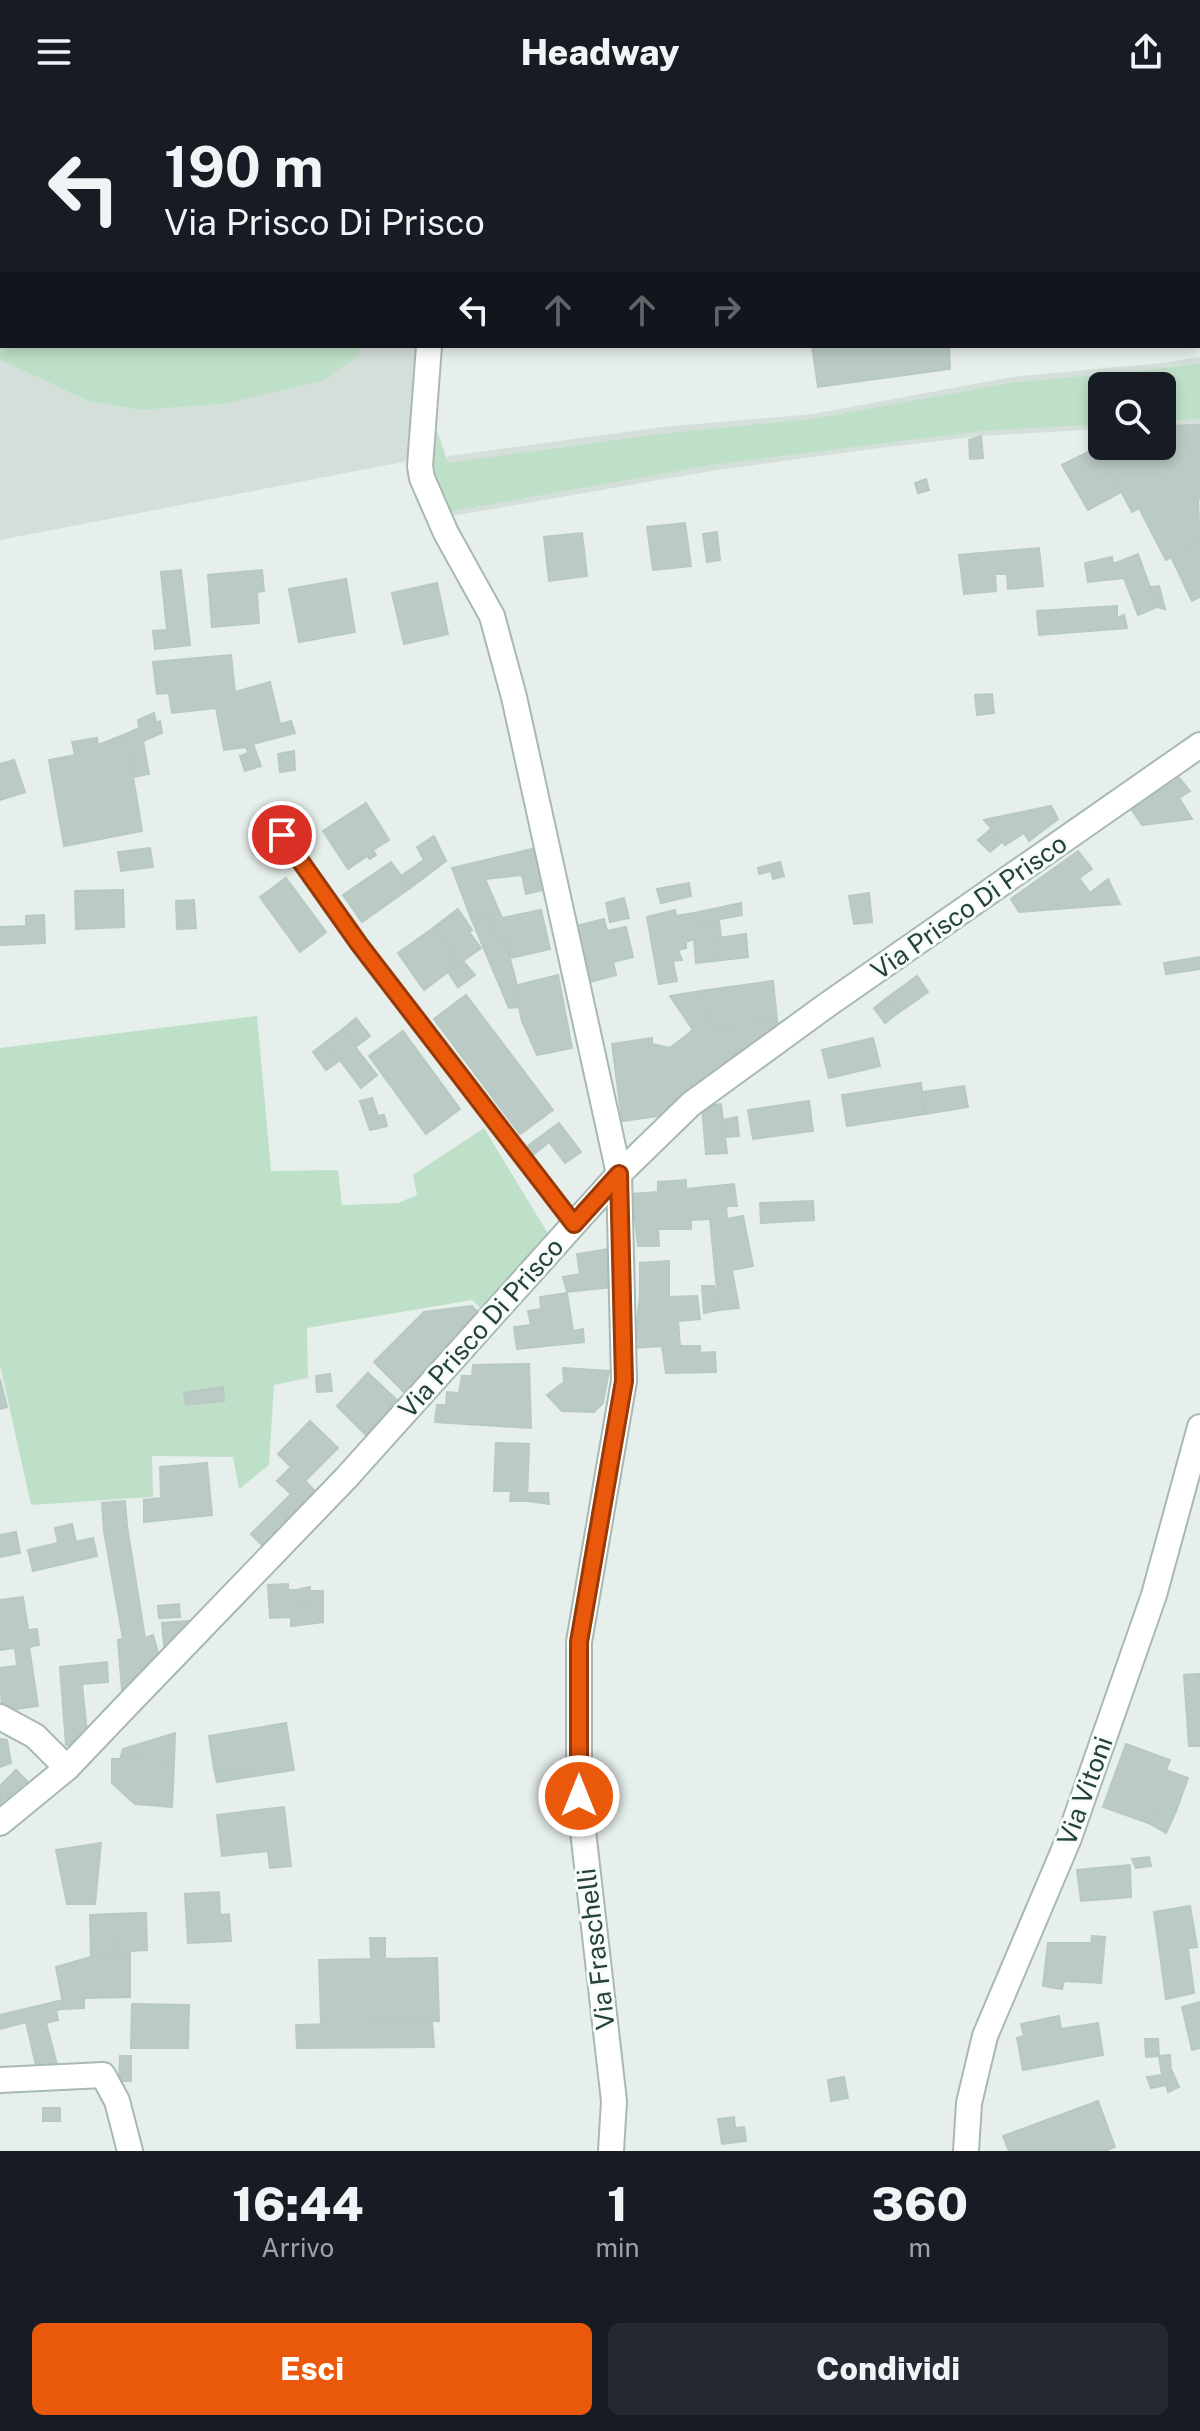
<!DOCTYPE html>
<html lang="it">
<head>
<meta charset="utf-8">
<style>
  body { margin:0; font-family:"Public Sans",sans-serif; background:#242831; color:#f1f3f6; height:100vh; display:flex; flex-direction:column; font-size:30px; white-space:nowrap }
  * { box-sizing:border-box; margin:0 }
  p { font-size:26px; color:#9ea1a6 }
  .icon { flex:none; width:44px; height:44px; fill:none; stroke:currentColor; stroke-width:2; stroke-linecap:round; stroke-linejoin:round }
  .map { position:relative; height:2047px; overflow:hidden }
  .drawer { display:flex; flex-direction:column; background:#171b24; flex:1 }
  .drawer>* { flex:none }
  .guide { position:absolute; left:0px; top:0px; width:1200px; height:244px; box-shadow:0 4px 12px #0003; background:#171b24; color:#f1f3f6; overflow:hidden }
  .fabs { position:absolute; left:1088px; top:268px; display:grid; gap:16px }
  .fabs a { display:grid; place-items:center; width:88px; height:88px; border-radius:12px; background:#171b24; box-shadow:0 4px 12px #0003; font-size:40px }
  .pin { position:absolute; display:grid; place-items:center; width:68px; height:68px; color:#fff; margin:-34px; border:4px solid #fff; border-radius:50%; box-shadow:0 2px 8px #0007 }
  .me { position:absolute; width:88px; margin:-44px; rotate:0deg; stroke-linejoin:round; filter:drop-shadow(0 0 6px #0008) }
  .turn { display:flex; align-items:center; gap:28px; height:168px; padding:0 32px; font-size:36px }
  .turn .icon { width:104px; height:104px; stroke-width:2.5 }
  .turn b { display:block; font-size:56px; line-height:68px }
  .lanes { display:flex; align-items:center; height:76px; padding:0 32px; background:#0003; justify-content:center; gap:40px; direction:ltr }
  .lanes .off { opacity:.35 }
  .eta { display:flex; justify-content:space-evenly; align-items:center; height:136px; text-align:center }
  .eta b { font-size:48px; font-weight:800; line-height:56px }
  .button { display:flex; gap:16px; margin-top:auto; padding:16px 32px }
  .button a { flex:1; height:92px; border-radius:12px; background:#ea580c; color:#fff; font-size:32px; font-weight:800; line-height:92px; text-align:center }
  .button a+a { background:#242831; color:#f1f3f6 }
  header { display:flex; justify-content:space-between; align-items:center; height:104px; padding:0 32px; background:#171b24; font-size:36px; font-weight:800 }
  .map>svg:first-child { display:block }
  .built { fill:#d4dfda }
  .green { fill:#bfe0c8 }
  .building { fill:#bbcac4; stroke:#b8c9c2; stroke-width:2 }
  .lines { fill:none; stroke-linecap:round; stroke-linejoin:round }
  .lane-casing { stroke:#a8b8b2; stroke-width:16 }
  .street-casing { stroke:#a8b8b2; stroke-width:28 }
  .lane { stroke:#fff; stroke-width:12 }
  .street { stroke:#fff; stroke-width:24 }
  .route-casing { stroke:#983908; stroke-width:20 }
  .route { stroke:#ea580c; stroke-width:14 }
  .labels { text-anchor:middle; stroke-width:6; stroke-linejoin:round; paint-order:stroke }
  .street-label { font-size:26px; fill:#24423a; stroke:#f7fbf9 }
</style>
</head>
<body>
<header><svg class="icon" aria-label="menu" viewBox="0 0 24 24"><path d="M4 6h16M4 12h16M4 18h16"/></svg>Headway<svg class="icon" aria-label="share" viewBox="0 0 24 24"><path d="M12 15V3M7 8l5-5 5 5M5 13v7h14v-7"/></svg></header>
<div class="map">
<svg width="1200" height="2047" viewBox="0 0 1200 2047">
  <rect width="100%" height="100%" fill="#e6efeb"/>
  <g class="built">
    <path d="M 362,242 L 420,242 L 408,357 L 0,436 L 0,256 L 91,298 L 141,306 L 223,300 L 356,253 Z"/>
    <path d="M 1200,253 L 1200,321 L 1162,322 L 1162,282 L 1102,282 L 1102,325 L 981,332 L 879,344 L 711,367 L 446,413 L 432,363 L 449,352 L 662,323 L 813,310 L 1012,273 L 1161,259 Z"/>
  </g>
  <g class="green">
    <path d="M 204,0 L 449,0 L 204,2 Z"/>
    <path d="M 0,93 L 2,242 L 362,242 L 357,253 L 322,277 L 223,300 L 141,306 L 91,298 L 0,256 Z"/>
    <path d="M 1200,259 L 1200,315 L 1162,317 L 1162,282 L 1102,282 L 1102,320 L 981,327 L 711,361 L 446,408 L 432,363 L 437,326 L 448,359 L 660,330 L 814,315 L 1010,279 L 1159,265 Z"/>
    <path d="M 257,912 L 271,1067 L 338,1066 L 342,1101 L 398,1099 L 417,1091 L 413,1071 L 484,1024 L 550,1133 L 483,1206 L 472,1196 L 307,1224 L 308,1274 L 274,1281 L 269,1361 L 239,1385 L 233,1353 L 152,1352 L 153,1393 L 31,1401 L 0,1261 L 0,944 Z"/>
  </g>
  <g class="building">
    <path d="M 1200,174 L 1200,230 L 1198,225 Z"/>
    <path d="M 812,242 L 949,242 L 950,265 L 818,283 Z"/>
    <path d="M 1200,321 L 1200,395 L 1198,396 L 1200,437 L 1166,456 L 1139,404 L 1132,408 L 1089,326 L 1102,325 L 1102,342 L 1162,342 L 1162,322 Z"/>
    <path d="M 981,332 L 983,354 L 970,355 L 969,336 Z"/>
    <path d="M 1098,343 L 1121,388 L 1088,406 L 1062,361 Z"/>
    <path d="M 926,375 L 929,386 L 918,389 L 915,379 Z"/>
    <path d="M 685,419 L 691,462 L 653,466 L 647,423 Z"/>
    <path d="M 717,428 L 720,456 L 707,458 L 703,430 Z"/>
    <path d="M 582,429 L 587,472 L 549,477 L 544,433 Z"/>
    <path d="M 1200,437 L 1200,493 L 1192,497 L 1171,453 Z"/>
    <path d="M 1039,444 L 1043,482 L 1008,485 L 1007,470 L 995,470 L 996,487 L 964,490 L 959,451 Z"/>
    <path d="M 1138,450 L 1157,503 L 1138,511 L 1124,474 L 1088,478 L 1085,459 L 1112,453 L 1113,460 Z"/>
    <path d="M 181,466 L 190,541 L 155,545 L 153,527 L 167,526 L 161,468 Z"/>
    <path d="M 262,466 L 264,487 L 257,488 L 259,519 L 212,523 L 208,471 Z"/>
    <path d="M 346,475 L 355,528 L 299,538 L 289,485 Z"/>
    <path d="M 437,479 L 448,530 L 404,540 L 392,489 Z"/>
    <path d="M 1159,482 L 1165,505 L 1157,503 L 1150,483 Z"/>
    <path d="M 1117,502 L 1117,514 L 1124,511 L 1127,524 L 1039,531 L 1037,507 Z"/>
    <path d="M 231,551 L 235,588 L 270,578 L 280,620 L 291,617 L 295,629 L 253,640 L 261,662 L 245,667 L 240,652 L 248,649 L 246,643 L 224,646 L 216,604 L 172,609 L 169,589 L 157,590 L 153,558 Z"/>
    <path d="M 992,590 L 994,609 L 977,611 L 975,591 Z"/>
    <path d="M 154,609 L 156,619 L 160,617 L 162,629 L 143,637 L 149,670 L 133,673 L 126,630 L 139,624 L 138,616 Z"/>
    <path d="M 126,630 L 142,727 L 64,742 L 49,656 L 75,651 L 72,638 L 97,634 L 98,641 Z"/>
    <path d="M 294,647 L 295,666 L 280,668 L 278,650 Z"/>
    <path d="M 14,656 L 25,688 L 0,696 L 0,660 Z"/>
    <path d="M 1179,674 L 1190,687 L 1179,694 L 1192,715 L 1142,721 L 1132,706 Z"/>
    <path d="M 366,699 L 389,736 L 373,746 L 376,751 L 370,755 L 367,752 L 348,765 L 323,727 Z"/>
    <path d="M 1051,702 L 1058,715 L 1029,737 L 1024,729 L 1005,741 L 984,716 Z"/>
    <path d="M 991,725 L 1002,738 L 990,748 L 978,736 Z"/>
    <path d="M 434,732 L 446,757 L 410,784 L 401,772 L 424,756 L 417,743 Z"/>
    <path d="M 150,744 L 153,763 L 121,767 L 118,748 Z"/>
    <path d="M 536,744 L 546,785 L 526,790 L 522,771 L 485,775 L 502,814 L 541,806 L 550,845 L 510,854 L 504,833 L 496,836 L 490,811 L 471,814 L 452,764 Z"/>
    <path d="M 1078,747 L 1092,765 L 1079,774 L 1090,789 L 1108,775 L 1120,800 L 1019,808 L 1011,795 Z"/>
    <path d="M 391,758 L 410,784 L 362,818 L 343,791 Z"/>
    <path d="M 780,758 L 784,772 L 773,775 L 771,767 L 759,770 L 758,764 Z"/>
    <path d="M 286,774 L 326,828 L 300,848 L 260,793 Z"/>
    <path d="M 689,779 L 691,792 L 661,799 L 657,785 Z"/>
    <path d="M 123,786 L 124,823 L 76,825 L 75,787 Z"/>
    <path d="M 869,789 L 872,818 L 854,820 L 849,792 Z"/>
    <path d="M 624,794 L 629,814 L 610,818 L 606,799 Z"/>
    <path d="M 194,796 L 196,824 L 177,825 L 176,797 Z"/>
    <path d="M 741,799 L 742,811 L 695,820 L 694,809 Z"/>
    <path d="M 458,805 L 472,826 L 469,828 L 481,844 L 456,862 L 448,854 L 453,849 L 433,824 Z"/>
    <path d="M 675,806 L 676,812 L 694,809 L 695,820 L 719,817 L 721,834 L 711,835 L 714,857 L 696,859 L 694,835 L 686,838 L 686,844 L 678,846 L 682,856 L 673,857 L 677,877 L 659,880 L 647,813 Z"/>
    <path d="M 44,811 L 45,839 L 0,841 L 0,823 L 26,822 L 26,812 Z"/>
    <path d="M 490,811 L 496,836 L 504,833 L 517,881 L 514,882 L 519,903 L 509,904 L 471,814 Z"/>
    <path d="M 604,815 L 607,827 L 626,823 L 633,853 L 613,858 L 616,871 L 590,878 L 576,822 Z"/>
    <path d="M 433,824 L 453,849 L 448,854 L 456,862 L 424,886 L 398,849 Z"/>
    <path d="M 746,830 L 748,853 L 714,857 L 711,835 Z"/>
    <path d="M 1200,853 L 1200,865 L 1166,870 L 1164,859 Z"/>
    <path d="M 463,857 L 475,871 L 458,883 L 448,868 Z"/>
    <path d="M 558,871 L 572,944 L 537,951 L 522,917 L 514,882 Z"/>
    <path d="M 917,872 L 928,888 L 898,909 L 887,894 Z"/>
    <path d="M 773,877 L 777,916 L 713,924 L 700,887 Z"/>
    <path d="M 700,887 L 713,924 L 777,916 L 780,928 L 658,1012 L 622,1017 L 612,940 L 652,934 L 652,940 L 670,944 L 693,926 L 670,892 Z"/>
    <path d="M 466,891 L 553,1006 L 520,1030 L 434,915 Z"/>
    <path d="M 887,894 L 898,909 L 885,919 L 874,904 Z"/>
    <path d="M 356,914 L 370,932 L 355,943 L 342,926 Z"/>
    <path d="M 342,926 L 377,971 L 361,984 L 326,938 Z"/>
    <path d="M 403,927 L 460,1005 L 426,1030 L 369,952 Z"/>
    <path d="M 873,934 L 880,962 L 829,974 L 822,946 Z"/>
    <path d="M 326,938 L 340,956 L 326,966 L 313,948 Z"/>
    <path d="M 921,979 L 925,1010 L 847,1022 L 842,991 Z"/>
    <path d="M 964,982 L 968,1003 L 925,1010 L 922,988 Z"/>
    <path d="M 372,994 L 378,1012 L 384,1011 L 387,1022 L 370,1026 L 360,997 Z"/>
    <path d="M 809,997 L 813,1027 L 753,1035 L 748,1006 Z"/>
    <path d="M 721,1000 L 727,1049 L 706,1050 L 702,1003 Z"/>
    <path d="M 737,1013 L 739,1032 L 726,1033 L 723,1016 Z"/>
    <path d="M 559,1019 L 581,1048 L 565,1059 L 549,1038 L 534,1050 L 528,1042 Z"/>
    <path d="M 686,1076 L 686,1085 L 734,1080 L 737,1102 L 726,1102 L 727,1115 L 743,1112 L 753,1162 L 732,1166 L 739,1204 L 719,1206 L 710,1115 L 691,1116 L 691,1125 L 658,1125 L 659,1142 L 638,1142 L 632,1090 L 658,1088 L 658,1078 Z"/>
    <path d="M 813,1097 L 814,1116 L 761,1119 L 760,1099 Z"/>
    <path d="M 616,1144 L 621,1182 L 567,1188 L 563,1173 L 580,1170 L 577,1150 Z"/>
    <path d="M 669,1157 L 669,1193 L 697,1192 L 700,1215 L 678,1217 L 680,1242 L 700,1242 L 700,1249 L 715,1248 L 716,1268 L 666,1269 L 662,1242 L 634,1244 L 640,1191 L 640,1159 Z"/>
    <path d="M 702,1182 L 714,1182 L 719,1206 L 704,1209 Z"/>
    <path d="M 567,1189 L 573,1227 L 583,1225 L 584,1238 L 517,1245 L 514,1223 L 531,1221 L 528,1207 L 541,1205 L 540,1193 Z"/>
    <path d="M 472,1202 L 481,1212 L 405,1289 L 374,1258 L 424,1208 Z"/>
    <path d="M 529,1260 L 531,1324 L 435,1318 L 437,1301 L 446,1301 L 447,1288 L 459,1289 L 462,1272 L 472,1272 L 473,1261 Z"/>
    <path d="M 563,1264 L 609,1267 L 603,1299 L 594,1308 L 562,1307 L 547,1291 L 564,1278 Z"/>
    <path d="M 368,1269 L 398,1297 L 366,1331 L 337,1302 Z"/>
    <path d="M 330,1270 L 332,1287 L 317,1288 L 316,1272 Z"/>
    <path d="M 0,1275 L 7,1303 L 0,1305 Z"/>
    <path d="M 223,1283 L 224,1297 L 186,1301 L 184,1289 Z"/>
    <path d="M 310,1317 L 338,1344 L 305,1377 L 318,1390 L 265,1444 L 251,1430 L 291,1390 L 277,1377 L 291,1363 L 278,1350 Z"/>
    <path d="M 496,1339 L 529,1340 L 527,1397 L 510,1397 L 511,1387 L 494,1387 Z"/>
    <path d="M 207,1359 L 212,1411 L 144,1418 L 144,1396 L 161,1394 L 160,1363 Z"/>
    <path d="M 527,1389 L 548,1389 L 549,1400 L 527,1397 Z"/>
    <path d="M 125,1397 L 127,1422 L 104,1427 L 102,1399 Z"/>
    <path d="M 72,1420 L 76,1438 L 93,1434 L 97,1452 L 33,1467 L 28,1446 L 58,1439 L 55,1424 Z"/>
    <path d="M 127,1422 L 145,1534 L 153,1531 L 160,1556 L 123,1598 L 118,1536 L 123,1535 L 104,1427 Z"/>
    <path d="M 16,1428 L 20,1449 L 0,1453 L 0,1431 Z"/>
    <path d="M 288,1480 L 288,1486 L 296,1486 L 296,1504 L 310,1502 L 310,1487 L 323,1487 L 323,1518 L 291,1522 L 291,1513 L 270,1514 L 268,1481 Z"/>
    <path d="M 310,1483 L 310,1502 L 296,1504 L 296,1486 Z"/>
    <path d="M 23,1493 L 28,1526 L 37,1525 L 39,1541 L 29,1543 L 38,1602 L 2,1607 L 0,1564 L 17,1562 L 15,1544 L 0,1546 L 0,1496 Z"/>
    <path d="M 179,1500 L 180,1513 L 159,1514 L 158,1502 Z"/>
    <path d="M 202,1516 L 165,1552 L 162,1519 Z"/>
    <path d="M 107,1558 L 108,1578 L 82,1580 L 88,1638 L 66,1641 L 60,1563 Z"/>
    <path d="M 1200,1570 L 1200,1642 L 1189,1642 L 1184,1571 Z"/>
    <path d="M 286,1619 L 294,1666 L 261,1671 L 214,1665 L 209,1632 Z"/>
    <path d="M 175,1629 L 174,1659 L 121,1652 L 123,1645 Z"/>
    <path d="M 0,1635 L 7,1636 L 11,1659 L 0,1663 Z"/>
    <path d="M 1126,1640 L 1170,1656 L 1166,1666 L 1188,1674 L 1176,1707 L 1158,1701 L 1151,1720 L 1103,1703 Z"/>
    <path d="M 121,1652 L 174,1659 L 172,1703 L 135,1700 L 112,1679 L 112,1655 L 120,1655 Z"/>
    <path d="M 214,1665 L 261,1671 L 217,1678 Z"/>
    <path d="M 16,1666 L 27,1677 L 0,1700 L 0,1682 Z"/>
    <path d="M 1158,1701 L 1176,1707 L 1166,1729 L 1151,1720 Z"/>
    <path d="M 284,1703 L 291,1762 L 270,1764 L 268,1747 L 222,1752 L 217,1711 Z"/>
    <path d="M 101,1739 L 95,1800 L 67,1800 L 56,1746 Z"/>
    <path d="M 1149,1753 L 1151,1762 L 1136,1764 L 1132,1755 Z"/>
    <path d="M 1130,1761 L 1131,1793 L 1081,1797 L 1077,1766 Z"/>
    <path d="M 219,1788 L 220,1811 L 229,1810 L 231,1837 L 188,1839 L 185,1790 Z"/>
    <path d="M 1190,1802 L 1197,1843 L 1188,1844 L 1194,1889 L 1166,1895 L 1154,1808 Z"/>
    <path d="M 146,1809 L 147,1846 L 130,1847 L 130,1854 L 114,1853 L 112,1810 Z"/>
    <path d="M 112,1810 L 114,1853 L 91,1853 L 90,1811 Z"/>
    <path d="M 1092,1832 L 1105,1833 L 1101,1879 L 1064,1877 L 1062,1885 L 1043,1882 L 1048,1839 L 1091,1839 Z"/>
    <path d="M 370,1834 L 385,1834 L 385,1855 L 437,1854 L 439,1917 L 321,1921 L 319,1856 L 371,1855 Z"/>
    <path d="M 91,1853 L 130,1854 L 130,1893 L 84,1894 L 84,1904 L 64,1905 L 56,1863 Z"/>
    <path d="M 63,1896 L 64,1905 L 56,1906 L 58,1916 L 46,1919 L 58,1964 L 37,1966 L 26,1918 L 0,1925 L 0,1911 Z"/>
    <path d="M 1200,1898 L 1200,1944 L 1192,1946 L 1182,1903 Z"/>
    <path d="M 132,1900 L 189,1901 L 188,1944 L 131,1944 Z"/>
    <path d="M 1059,1912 L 1061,1925 L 1098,1919 L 1103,1951 L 1023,1966 L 1017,1934 L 1024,1932 L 1021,1920 Z"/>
    <path d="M 432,1918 L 434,1943 L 297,1944 L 296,1921 Z"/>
    <path d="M 1145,1935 L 1158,1935 L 1159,1952 L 1146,1953 Z"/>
    <path d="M 1170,1951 L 1171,1965 L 1179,1983 L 1168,1988 L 1166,1981 L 1151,1984 L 1147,1973 L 1162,1971 L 1159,1952 Z"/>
    <path d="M 120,1952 L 131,1952 L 131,1977 L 119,1977 Z"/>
    <path d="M 844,1973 L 848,1994 L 831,1997 L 828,1976 Z"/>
    <path d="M 1098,1997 L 1115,2043 L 1105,2047 L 1009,2047 L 1003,2032 Z"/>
    <rect x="43" y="2004" width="17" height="13"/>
    <path d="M 734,2013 L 735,2024 L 744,2023 L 746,2037 L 722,2040 L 718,2015 Z"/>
  </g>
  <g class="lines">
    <g class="lane-casing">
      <path id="lane" d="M 270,715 L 359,840 L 574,1120"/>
    </g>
    <g class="street-casing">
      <g id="street">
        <path d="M 460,2 L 461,0"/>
        <path d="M 429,242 L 420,362 L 422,374 L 446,429 L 492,512 L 514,593 L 619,1070 L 624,1277 L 579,1538 L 579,1692 L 614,1997 L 611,2047"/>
        <path d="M 0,1613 L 35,1632 L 67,1664"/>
        <path d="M 0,1719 L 67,1664 L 129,1599 L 346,1374 L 619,1070 L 691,1000 L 827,901 L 1200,641"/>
        <path d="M 0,1976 L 103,1971 L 117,1997 L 130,2047"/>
        <path d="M 966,2047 L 969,1999 L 985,1932 L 1069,1734 L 1154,1491 L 1200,1323"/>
      </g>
    </g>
    <use href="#lane" class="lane"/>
    <use href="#street" class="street"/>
  </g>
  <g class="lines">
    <g class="route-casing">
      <path id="route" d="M 282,731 L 359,840 L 574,1120 L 619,1070 L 624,1277 L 579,1538 L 579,1692"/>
    </g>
    <use href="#route" class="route"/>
  </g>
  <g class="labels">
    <g class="street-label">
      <text transform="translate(969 803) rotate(-35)" y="9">Via Prisco Di Prisco</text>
      <text transform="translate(481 1224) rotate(-48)" y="9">Via Prisco Di Prisco</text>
      <text transform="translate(1085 1687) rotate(-70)" y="9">Via Vitoni</text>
      <text transform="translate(596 1845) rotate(-97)" y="9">Via Fraschelli</text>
    </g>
  </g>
</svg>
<div class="fabs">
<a><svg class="icon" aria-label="search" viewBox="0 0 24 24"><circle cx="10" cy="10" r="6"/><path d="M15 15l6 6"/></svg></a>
</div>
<div class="pin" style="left:282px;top:731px;background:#d93025"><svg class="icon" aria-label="arrive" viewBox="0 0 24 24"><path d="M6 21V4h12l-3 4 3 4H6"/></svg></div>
<svg class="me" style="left:579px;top:1692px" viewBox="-20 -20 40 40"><circle r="17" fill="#ea580c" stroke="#fff" stroke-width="3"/><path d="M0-11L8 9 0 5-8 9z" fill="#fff"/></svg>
<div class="guide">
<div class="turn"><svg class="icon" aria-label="left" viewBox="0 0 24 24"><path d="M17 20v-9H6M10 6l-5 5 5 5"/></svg><div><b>190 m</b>Via Prisco Di Prisco</div></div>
<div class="lanes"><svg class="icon" aria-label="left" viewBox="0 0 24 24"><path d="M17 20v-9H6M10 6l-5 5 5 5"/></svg><svg class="icon off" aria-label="ahead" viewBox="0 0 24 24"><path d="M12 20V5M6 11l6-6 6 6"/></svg><svg class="icon off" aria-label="ahead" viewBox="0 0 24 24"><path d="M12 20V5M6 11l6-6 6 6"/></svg><svg class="icon off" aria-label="right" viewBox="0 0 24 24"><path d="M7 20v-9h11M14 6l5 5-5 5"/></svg></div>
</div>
</div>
<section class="drawer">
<div class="eta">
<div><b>16:44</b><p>Arrivo</p></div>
<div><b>1</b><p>min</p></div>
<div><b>360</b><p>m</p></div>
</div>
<div class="button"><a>Esci</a><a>Condividi</a></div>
</section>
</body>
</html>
